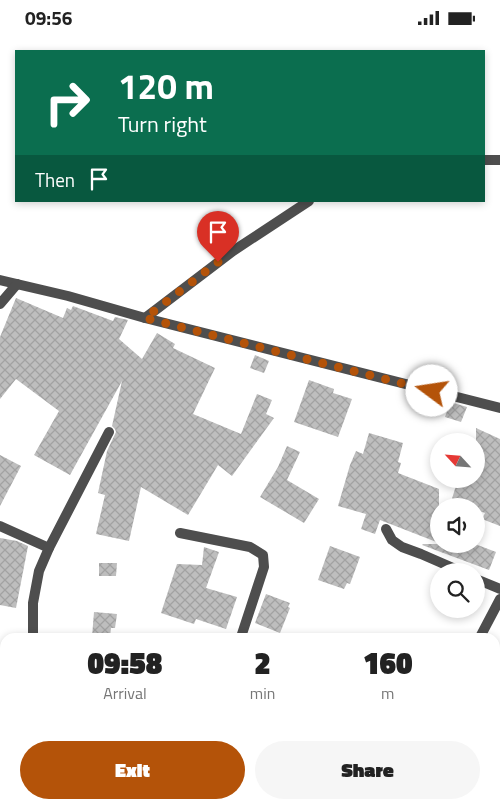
<!DOCTYPE html>
<html lang="en">
<head>
<meta charset="utf-8">
<style>
  body { margin:0; font-family:"Titillium Web",sans-serif; background:#f6f6f6; color:#222; height:100vh; display:flex; flex-direction:column; font-size:19px; white-space:nowrap }
  * { box-sizing:border-box; margin:0 }
  p { font-size:16px; color:#767676 }
  .icon { flex:none; width:28px; height:28px; fill:none; stroke:currentColor; stroke-width:2; stroke-linecap:round; stroke-linejoin:round }
  .map { position:relative; flex:1; overflow:hidden }
  .side { position:absolute; left:0px; top:598px; width:500px; height:176px; display:flex; flex-direction:column; background:#fff; border-radius:15px 15px 0 0; box-shadow:0 2px 8px #0003 }
  .side>* { flex:none }
  .top-card { position:absolute; left:15px; top:15px; width:470px; height:152px; border-radius:0px; box-shadow:0 2px 8px #0003; background:#0b6e4f; color:#fff; overflow:hidden }
  .needle { width:32px; rotate:296deg }
  .buttons { position:absolute; left:430px; top:398px; display:grid; gap:10px }
  .buttons a { display:grid; place-items:center; width:55px; height:55px; border-radius:50%; background:#fff; box-shadow:0 2px 8px #0003; font-size:25px }
  .pin { position:absolute; display:grid; place-items:center; width:42px; height:42px; color:#fff; margin:-51px -21px; border-radius:50% 50% 50% 0; rotate:-45deg; box-shadow:0 0 5px #0007 }
  .pin .icon { rotate:45deg }
  .me { position:absolute; width:55px; margin:-28px; rotate:284deg; stroke-linejoin:round; filter:drop-shadow(0 0 4px #0008) }
  .turn { display:flex; align-items:center; gap:18px; height:105px; padding:0 20px; font-size:22px }
  .turn .icon { width:65px; height:65px; stroke-width:2.5 }
  .turn b { display:block; font-size:35px; line-height:42px }
  .then { display:flex; align-items:center; height:48px; padding:0 20px; background:#0003; gap:10px; font-size:19px }
  .eta { display:flex; justify-content:space-evenly; align-items:center; height:85px; text-align:center }
  .eta b { font-size:30px; font-weight:800; line-height:35px }
  .primary-button { display:flex; gap:10px; margin-top:auto; padding:10px 20px }
  .primary-button a { flex:1; height:58px; border-radius:30px; background:#b45309; color:#fff; font-size:20px; font-weight:800; line-height:58px; text-align:center }
  .primary-button a+a { background:#f6f6f6; color:#222 }
  .status { display:flex; justify-content:space-between; align-items:center; height:35px; padding:0 25px; background:#fff; direction:ltr }
  .status svg { height:14px; fill:currentColor }
  .map>svg:first-child { display:block }
  .building { fill:url(#building-cross-hatch) }
  .lines { fill:none; stroke-linecap:round; stroke-linejoin:round }
  .minor { stroke:#4e4e4e; stroke-width:10 }
  .tertiary { stroke:#4e4e4e; stroke-width:10 }
  .route { stroke:#b45309; stroke-width:9; stroke-dasharray:0 16.2 }
</style>
</head>
<body>
<div class="status"><b>09:56</b><svg viewBox="0 0 49 12"><path d="M0 12V9h3v3zM5 12V6h3v6zM10 12V3h3v9zM15 12V0h3v12zM26 1h20v11H26zM47 4h2v5h-2z"/></svg></div>
<div class="map">
<svg width="500" height="773" viewBox="0 0 500 773">
  <defs>
    <pattern id="building-cross-hatch" width="8" height="8" patternUnits="userSpaceOnUse" patternTransform="scale(1.25)"><rect width="8" height="8" fill="#bebebe"/><path d="M0 0l8 8M0 8l8-8" fill="none" stroke="#a2a2a2"/></pattern>
  </defs>
  <rect width="100%" height="100%" fill="#fff"/>
  <g class="building">
    <path d="M 16,263 L 63,283 L 67,273 L 71,275 L 73,271 L 113,286 L 115,282 L 128,285 L 119,304 L 142,324 L 157,298 L 175,309 L 173,313 L 215,333 L 193,379 L 241,399 L 257,359 L 272,365 L 266,379 L 274,383 L 232,441 L 218,430 L 188,480 L 141,452 L 129,506 L 96,499 L 105,460 L 98,458 L 107,416 L 116,397 L 115,394 L 112,391 L 122,346 L 70,440 L 34,420 L 59,376 L 16,344 L 0,364 L 0,302 Z"/>
    <path d="M 255,320 L 269,326 L 264,338 L 250,333 Z"/>
    <path d="M 309,345 L 334,354 L 333,358 L 352,364 L 338,402 L 294,387 Z"/>
    <path d="M 450,367 L 467,372 L 461,387 L 445,382 Z"/>
    <path d="M 476,393 L 500,404 L 500,491 L 482,484 L 485,478 L 476,475 L 476,471 L 464,471 L 451,467 L 458,444 L 476,444 Z"/>
    <path d="M 369,398 L 403,408 L 398,427 L 401,428 L 398,438 L 439,454 L 439,508 L 380,485 L 375,499 L 361,494 L 366,479 L 338,471 L 350,430 L 356,416 L 363,419 Z"/>
    <path d="M 287,411 L 300,417 L 287,445 L 319,464 L 304,488 L 260,462 L 278,432 Z"/>
    <path d="M 0,420 L 21,431 L 0,471 Z"/>
    <path d="M 0,503 L 17,506 L 28,511 L 16,573 L 0,570 Z"/>
    <path d="M 423,509 L 475,509 L 496,517 L 489,535 L 422,510 Z"/>
    <path d="M 330,511 L 360,522 L 350,549 L 347,548 L 344,554 L 318,545 Z"/>
    <path d="M 204,512 L 219,517 L 206,553 L 237,562 L 226,594 L 196,584 L 194,589 L 161,578 L 177,529 L 202,530 Z"/>
    <path d="M 99,528 L 117,528 L 116,541 L 99,541 Z"/>
    <path d="M 266,559 L 290,568 L 288,572 L 290,573 L 280,598 L 255,588 Z"/>
    <path d="M 94,577 L 117,579 L 115,593 L 111,593 L 110,602 L 92,602 Z"/>
  </g>
  <g class="lines">
    <g class="minor">
      <path d="M 484,125 L 500,125"/>
      <path d="M 0,245 L 68,261 L 145,283 L 500,373"/>
      <path d="M 0,269 L 17,249"/>
      <path d="M 145,283 L 233,216 L 309,166"/>
      <path d="M 0,491 L 49,513"/>
      <path d="M 386,494 L 392,505 L 402,512 L 421,519 L 460,536"/>
      <path d="M 180,498 L 250,512 L 263,520 L 264,532 L 241,602"/>
      <path d="M 476,544 L 500,554"/>
      <path d="M 33,602 L 33,568 L 39,536 L 49,513 L 109,397"/>
      <path d="M 187,769 L 188,773"/>
      <path d="M 4,773 L 5,769"/>
    </g>
    <g class="tertiary">
      <path d="M 480,602 L 500,564"/>
      <path d="M 423,773 L 424,769"/>
    </g>
  </g>
  <g class="lines">
    <path class="route" d="M 218,227 L 145,283 L 432,356"/>
  </g>
</svg>
<div class="buttons">
<a><svg class="needle" viewBox="-14 -14 28 28"><path d="M0-13l5 13h-10z" fill="#e53935"/><path d="M0 13l5-13h-10z" fill="#767676"/></svg></a>
<a><svg class="icon" aria-label="sound" viewBox="0 0 24 24"><path d="M4 9h4l5-4v14l-5-4H4zM17 9q2 3 0 6"/></svg></a>
<a><svg class="icon" aria-label="search" viewBox="0 0 24 24"><circle cx="10" cy="10" r="6"/><path d="M15 15l6 6"/></svg></a>
</div>
<div class="pin" style="left:218px;top:227px;background:#d93025"><svg class="icon" aria-label="arrive" viewBox="0 0 24 24"><path d="M6 21V4h12l-3 4 3 4H6"/></svg></div>
<svg class="me" style="left:432px;top:356px" viewBox="-20 -20 40 40"><circle r="19" fill="#fff"/><path d="M0-13L10 11 0 6-10 11z" fill="#b45309"/></svg>
<div class="top-card">
<div class="turn"><svg class="icon" aria-label="right" viewBox="0 0 24 24"><path d="M7 20v-9h11M14 6l5 5-5 5"/></svg><div><b>120 m</b>Turn right</div></div>
<div class="then">Then<svg class="icon" aria-label="arrive" viewBox="0 0 24 24"><path d="M6 21V4h12l-3 4 3 4H6"/></svg></div>
</div>
<section class="side">
<div class="eta">
<div><b>09:58</b><p>Arrival</p></div>
<div><b>2</b><p>min</p></div>
<div><b>160</b><p>m</p></div>
</div>
<div class="primary-button"><a>Exit</a><a>Share</a></div>
</section>
</div>
</body>
</html>
